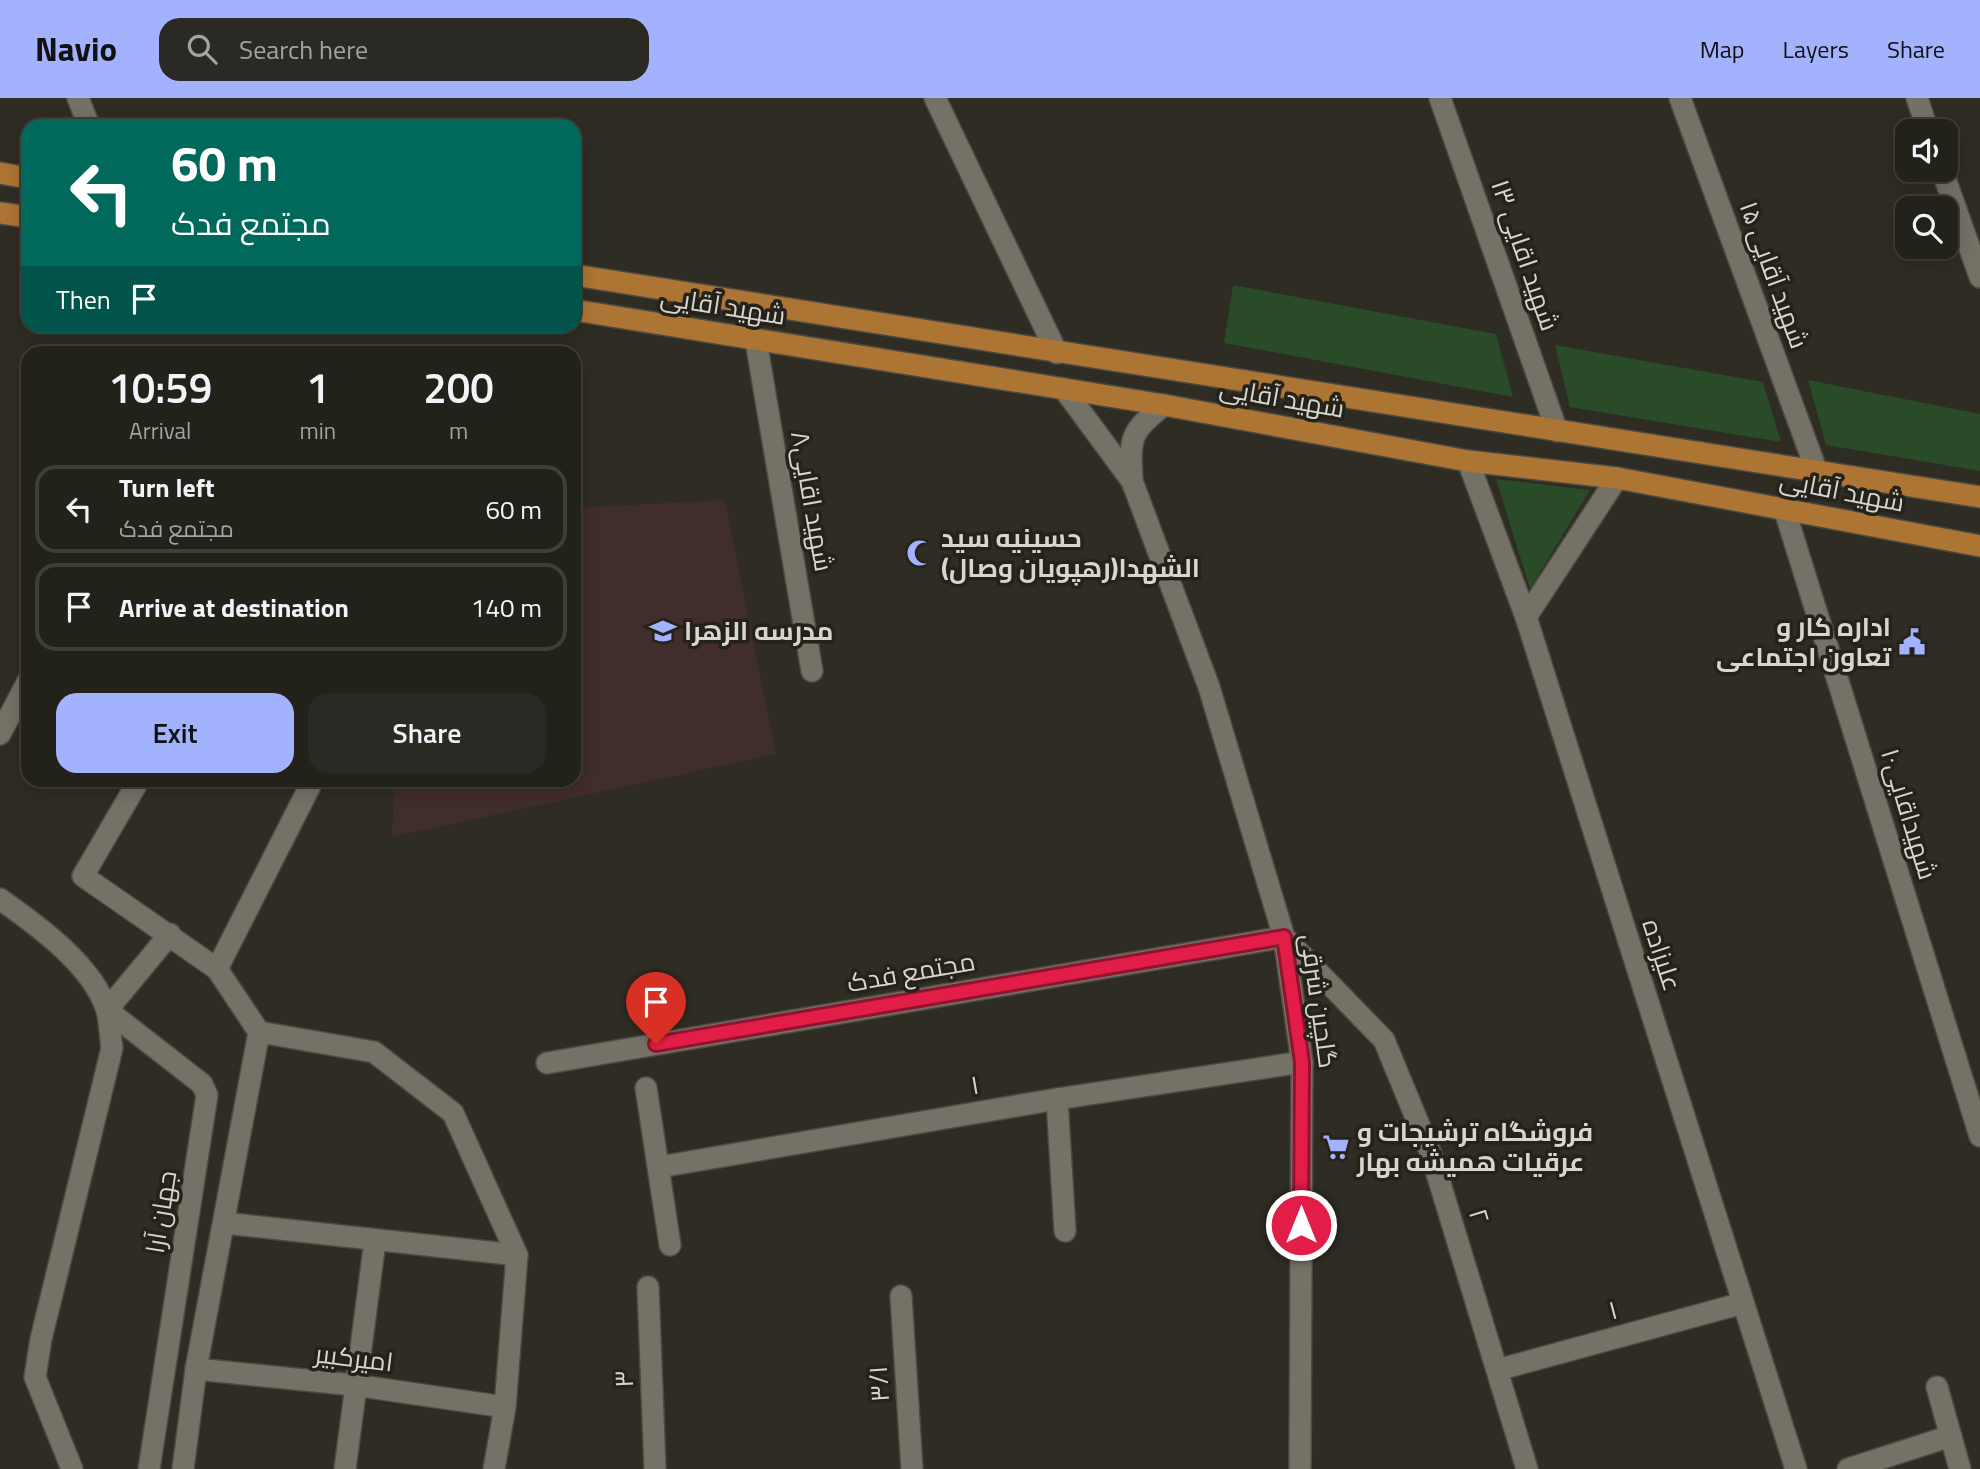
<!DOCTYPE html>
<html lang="en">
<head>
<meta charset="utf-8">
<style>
  body { margin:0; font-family:"Titillium Web",Cairo,sans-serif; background:#2a2923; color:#f1f3f6; height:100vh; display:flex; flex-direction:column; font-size:26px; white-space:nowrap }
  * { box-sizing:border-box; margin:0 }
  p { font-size:23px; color:#a2a3a2 }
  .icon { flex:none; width:38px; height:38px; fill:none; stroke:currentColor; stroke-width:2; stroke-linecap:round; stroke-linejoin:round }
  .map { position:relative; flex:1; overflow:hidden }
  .side { position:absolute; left:21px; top:248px; width:560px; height:441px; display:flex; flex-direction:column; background:#22211a; border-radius:21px; box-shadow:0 4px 18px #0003,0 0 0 2px #3f3e39 }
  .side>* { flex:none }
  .top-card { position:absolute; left:21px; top:21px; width:560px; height:214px; border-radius:21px; box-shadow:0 4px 18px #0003,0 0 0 2px #3f3e39; background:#00695c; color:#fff; overflow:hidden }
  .buttons { position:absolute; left:1895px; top:21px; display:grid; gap:14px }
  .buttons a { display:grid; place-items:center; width:63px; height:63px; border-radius:14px; background:#22211a; box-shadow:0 4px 18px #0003,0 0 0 2px #3f3e39; font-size:35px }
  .pin { position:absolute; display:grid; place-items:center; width:60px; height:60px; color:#fff; margin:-72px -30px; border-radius:50% 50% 50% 0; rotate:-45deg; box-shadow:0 0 7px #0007 }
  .pin .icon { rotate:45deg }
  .me { position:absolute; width:77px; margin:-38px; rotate:0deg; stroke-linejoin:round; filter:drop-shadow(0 0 5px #0008) }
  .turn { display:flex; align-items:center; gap:24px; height:147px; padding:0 35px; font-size:32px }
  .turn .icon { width:91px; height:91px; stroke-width:2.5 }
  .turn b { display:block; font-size:49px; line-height:60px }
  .then { display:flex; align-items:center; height:66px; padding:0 35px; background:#0003; gap:14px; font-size:26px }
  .eta { display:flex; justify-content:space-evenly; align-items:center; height:119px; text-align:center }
  .eta b { font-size:42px; font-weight:600; line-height:49px }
  .cta { display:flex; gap:14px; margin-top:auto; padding:14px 35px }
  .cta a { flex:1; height:80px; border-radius:21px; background:#a3b2fd; color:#111; font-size:28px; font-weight:600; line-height:80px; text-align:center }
  .cta a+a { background:#2a2923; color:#f1f3f6 }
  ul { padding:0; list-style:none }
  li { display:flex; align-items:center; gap:21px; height:88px; margin:0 14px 10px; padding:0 21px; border:4px solid #3f3e39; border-radius:21px }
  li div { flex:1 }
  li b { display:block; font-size:26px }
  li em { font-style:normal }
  header { display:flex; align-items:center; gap:42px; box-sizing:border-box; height:98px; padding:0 35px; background:#a3b2fd; color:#111 }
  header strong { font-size:33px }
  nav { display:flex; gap:38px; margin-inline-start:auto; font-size:24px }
  .search { width:490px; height:63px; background:#2a2923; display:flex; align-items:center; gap:18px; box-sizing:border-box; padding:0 24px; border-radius:21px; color:#a2a3a2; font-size:26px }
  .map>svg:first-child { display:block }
  .education { fill:#412d2b }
  .green { fill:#294b27 }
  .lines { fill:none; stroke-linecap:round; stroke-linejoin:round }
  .minor-casing { stroke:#4c4a43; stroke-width:24 }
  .major-casing { stroke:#4c4a43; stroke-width:24 }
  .minor { stroke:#747166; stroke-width:21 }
  .major { stroke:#ad7534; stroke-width:21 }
  .route-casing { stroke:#92132f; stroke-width:18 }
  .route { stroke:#e11d48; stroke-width:12 }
  .labels { text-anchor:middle; stroke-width:7; stroke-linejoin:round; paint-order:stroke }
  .street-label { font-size:26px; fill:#d6d5cf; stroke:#242219 }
  .poi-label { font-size:26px; font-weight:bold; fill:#d6d5cf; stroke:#242219; text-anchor:start }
</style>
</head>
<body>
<header>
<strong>Navio</strong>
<div class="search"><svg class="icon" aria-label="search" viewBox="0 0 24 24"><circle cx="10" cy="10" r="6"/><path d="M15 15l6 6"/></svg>Search here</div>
<nav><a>Map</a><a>Layers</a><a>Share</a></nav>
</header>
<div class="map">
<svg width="1980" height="1371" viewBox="0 0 1980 1371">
  <rect width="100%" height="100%" fill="#2e2c23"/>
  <path class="education" d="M 725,402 L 776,656 L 392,739 L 394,683 L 574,682 L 574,410 Z"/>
  <g class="green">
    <path d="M 1233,187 L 1496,236 L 1513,299 L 1224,245 Z"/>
    <path d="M 1555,247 L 1763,284 L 1781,344 L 1570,309 Z"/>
    <path d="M 1808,282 L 1980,316 L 1980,373 L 1826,347 Z"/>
    <path d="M 1496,381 L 1590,392 L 1530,491 Z"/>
  </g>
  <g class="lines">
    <g class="minor-casing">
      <g id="minor">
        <path d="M 78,0 L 89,28"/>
        <path d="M 935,0 L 1057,255"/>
        <path d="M 1440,0 L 1557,333"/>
        <path d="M 1680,0 L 1817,374"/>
        <path d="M 1917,0 L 1928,33"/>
        <path d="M 1942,72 L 1980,179"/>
        <path d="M 756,243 L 812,573"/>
        <path d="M 1064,291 L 1132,383 L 1209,589 L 1284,839 L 1302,964 L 1300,1371"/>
        <path d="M 1468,363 L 1526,519 L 1796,1371"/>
        <path d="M 1132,383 C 1130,339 1129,335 1164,307"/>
        <path d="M 1784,410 L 1980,1038"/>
        <path d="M 1526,519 L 1617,380"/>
        <path d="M 0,636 L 28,583"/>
        <path d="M 139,682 L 83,778 L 217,871 L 259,934 L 196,1271 L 183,1371"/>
        <path d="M 0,801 C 37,827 94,868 107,913 C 110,924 110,938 112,950 L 41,1241 L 35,1279 L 72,1371"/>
        <path d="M 217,871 L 313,682"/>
        <path d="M 259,934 L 374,954 L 453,1015 L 517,1157 L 505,1309 L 494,1371"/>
        <path d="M 547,965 L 1284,839 L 1384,942 L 1431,1056 L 1527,1371"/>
        <path d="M 646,990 L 670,1147"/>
        <path d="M 1057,1001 L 1065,1133"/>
        <path d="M 659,1069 L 1057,1001 L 1302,964"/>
        <path d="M 224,1125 L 517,1157"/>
        <path d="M 648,1189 L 655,1371"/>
        <path d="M 901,1198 L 912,1371"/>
        <path d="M 196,1271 L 354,1287 L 505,1309"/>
        <path d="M 1497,1272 L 1743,1205"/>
        <path d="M 1937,1289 L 1960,1371"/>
        <path d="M 149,1371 L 207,997 L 202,986 L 107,912 L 170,836"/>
        <path d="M 345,1371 L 375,1143"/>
        <path d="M 1848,1371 L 1951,1338"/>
      </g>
    </g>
    <g class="major-casing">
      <g id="major">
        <path d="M 0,75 L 28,80"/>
        <path d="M 0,115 L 28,119"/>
        <path d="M 574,177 L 1980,399"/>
        <path d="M 574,212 L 1164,307 L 1468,363 L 1617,380 L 1980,448"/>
      </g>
    </g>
    <use href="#minor" class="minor"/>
    <use href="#major" class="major"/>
  </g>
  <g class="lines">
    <g class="route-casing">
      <path id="route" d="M 656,946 L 1284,839 L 1302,964 L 1301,1127"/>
    </g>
    <use href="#route" class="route"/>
  </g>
  <defs>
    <g id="mosque-bare" transform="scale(2.1)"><path d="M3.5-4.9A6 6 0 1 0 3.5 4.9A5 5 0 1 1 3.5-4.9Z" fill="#a3b2fd" stroke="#242219" stroke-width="2.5" paint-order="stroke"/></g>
    <g id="school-bare" transform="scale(2.1)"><path d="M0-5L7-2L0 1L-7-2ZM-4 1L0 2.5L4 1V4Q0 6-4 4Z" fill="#a3b2fd" stroke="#242219" stroke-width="2.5" paint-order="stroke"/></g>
    <g id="civic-bare" transform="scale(2.1)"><path d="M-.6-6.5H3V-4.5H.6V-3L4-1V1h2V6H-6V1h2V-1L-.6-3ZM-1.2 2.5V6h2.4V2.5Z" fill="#a3b2fd" stroke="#242219" stroke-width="2.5" paint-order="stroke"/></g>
    <g id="supermarket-bare" transform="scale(2.1)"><path d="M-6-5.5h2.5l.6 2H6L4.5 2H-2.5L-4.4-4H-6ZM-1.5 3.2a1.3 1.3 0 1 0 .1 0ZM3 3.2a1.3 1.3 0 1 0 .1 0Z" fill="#a3b2fd" stroke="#242219" stroke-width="2.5" paint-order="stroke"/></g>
  </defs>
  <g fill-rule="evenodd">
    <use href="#mosque-bare" x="920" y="455"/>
    <use href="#school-bare" x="663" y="533"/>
    <use href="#civic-bare" x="1912" y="544"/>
    <use href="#supermarket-bare" x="1336" y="1049"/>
  </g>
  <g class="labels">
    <g class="street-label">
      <text transform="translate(1525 157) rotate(71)" y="9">شهید اقایی ۱۳</text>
      <text transform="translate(1774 177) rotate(70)" y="9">شهید آقایی ۱۵</text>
      <text transform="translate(723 208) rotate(9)" y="9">شهید آقایی</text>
      <text transform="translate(1282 300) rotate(10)" y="9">شهید آقایی</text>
      <text transform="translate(1842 393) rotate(11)" y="9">شهید آقایی</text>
      <text transform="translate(812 403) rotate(80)" y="9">شهید اقایی۸</text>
      <text transform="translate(1909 716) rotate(73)" y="9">شهیداقایی۱۰</text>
      <text transform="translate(1662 857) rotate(72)" y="9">علیزاده</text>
      <text transform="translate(911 874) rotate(-10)" y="9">مجتمع فدک</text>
      <text transform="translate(1319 903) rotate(82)" y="9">گلچین شرقی</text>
      <text transform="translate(975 987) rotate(-10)" y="9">۱</text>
      <text transform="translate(161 1114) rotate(-81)" y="9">جهان آرا</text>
      <text transform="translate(1479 1118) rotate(73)" y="9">۲</text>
      <text transform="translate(1613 1212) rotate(-15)" y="9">۱</text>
      <text transform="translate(354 1260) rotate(7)" y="9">امیرکبیر</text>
      <text transform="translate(624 1281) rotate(-92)" y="9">۳</text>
      <text transform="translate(879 1286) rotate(-94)" y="9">۳/۱</text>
    </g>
    <g class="poi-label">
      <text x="941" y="449">حسینیه سید<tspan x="941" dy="30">الشهدا(رهپویان وصال)</tspan></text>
      <text x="1891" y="538" text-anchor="end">اداره کار و<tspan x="1891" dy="30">تعاون اجتماعی</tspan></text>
      <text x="684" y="542">مدرسه الزهرا</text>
      <text x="1357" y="1043">فروشگاه ترشیجات و<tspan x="1357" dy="30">عرقیات همیشه بهار</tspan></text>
    </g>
  </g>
</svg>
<div class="buttons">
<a><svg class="icon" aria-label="sound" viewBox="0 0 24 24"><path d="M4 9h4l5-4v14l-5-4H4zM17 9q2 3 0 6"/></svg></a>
<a><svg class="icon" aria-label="search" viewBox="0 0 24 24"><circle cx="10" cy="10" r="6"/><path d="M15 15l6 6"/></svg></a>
</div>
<div class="pin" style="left:656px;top:946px;background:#d93025"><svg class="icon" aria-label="arrive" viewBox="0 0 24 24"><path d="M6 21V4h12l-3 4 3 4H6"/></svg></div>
<svg class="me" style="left:1301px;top:1127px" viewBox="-20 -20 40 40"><circle r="17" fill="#e11d48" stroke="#fff" stroke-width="3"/><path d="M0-11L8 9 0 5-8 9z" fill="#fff"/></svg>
<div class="top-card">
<div class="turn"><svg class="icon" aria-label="left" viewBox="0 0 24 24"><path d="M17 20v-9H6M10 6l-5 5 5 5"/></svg><div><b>60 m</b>مجتمع فدک</div></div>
<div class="then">Then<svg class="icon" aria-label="arrive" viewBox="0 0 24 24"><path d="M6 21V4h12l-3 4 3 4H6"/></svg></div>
</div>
<section class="side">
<div class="eta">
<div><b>10:59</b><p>Arrival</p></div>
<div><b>1</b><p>min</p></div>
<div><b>200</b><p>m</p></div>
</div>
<ul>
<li><svg class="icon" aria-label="left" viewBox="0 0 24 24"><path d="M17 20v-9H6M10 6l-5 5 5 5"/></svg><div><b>Turn left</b><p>مجتمع فدک</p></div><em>60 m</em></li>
<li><svg class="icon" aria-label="arrive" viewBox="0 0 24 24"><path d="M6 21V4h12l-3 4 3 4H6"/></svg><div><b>Arrive at destination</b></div><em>140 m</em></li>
</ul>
<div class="cta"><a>Exit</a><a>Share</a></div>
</section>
</div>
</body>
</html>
